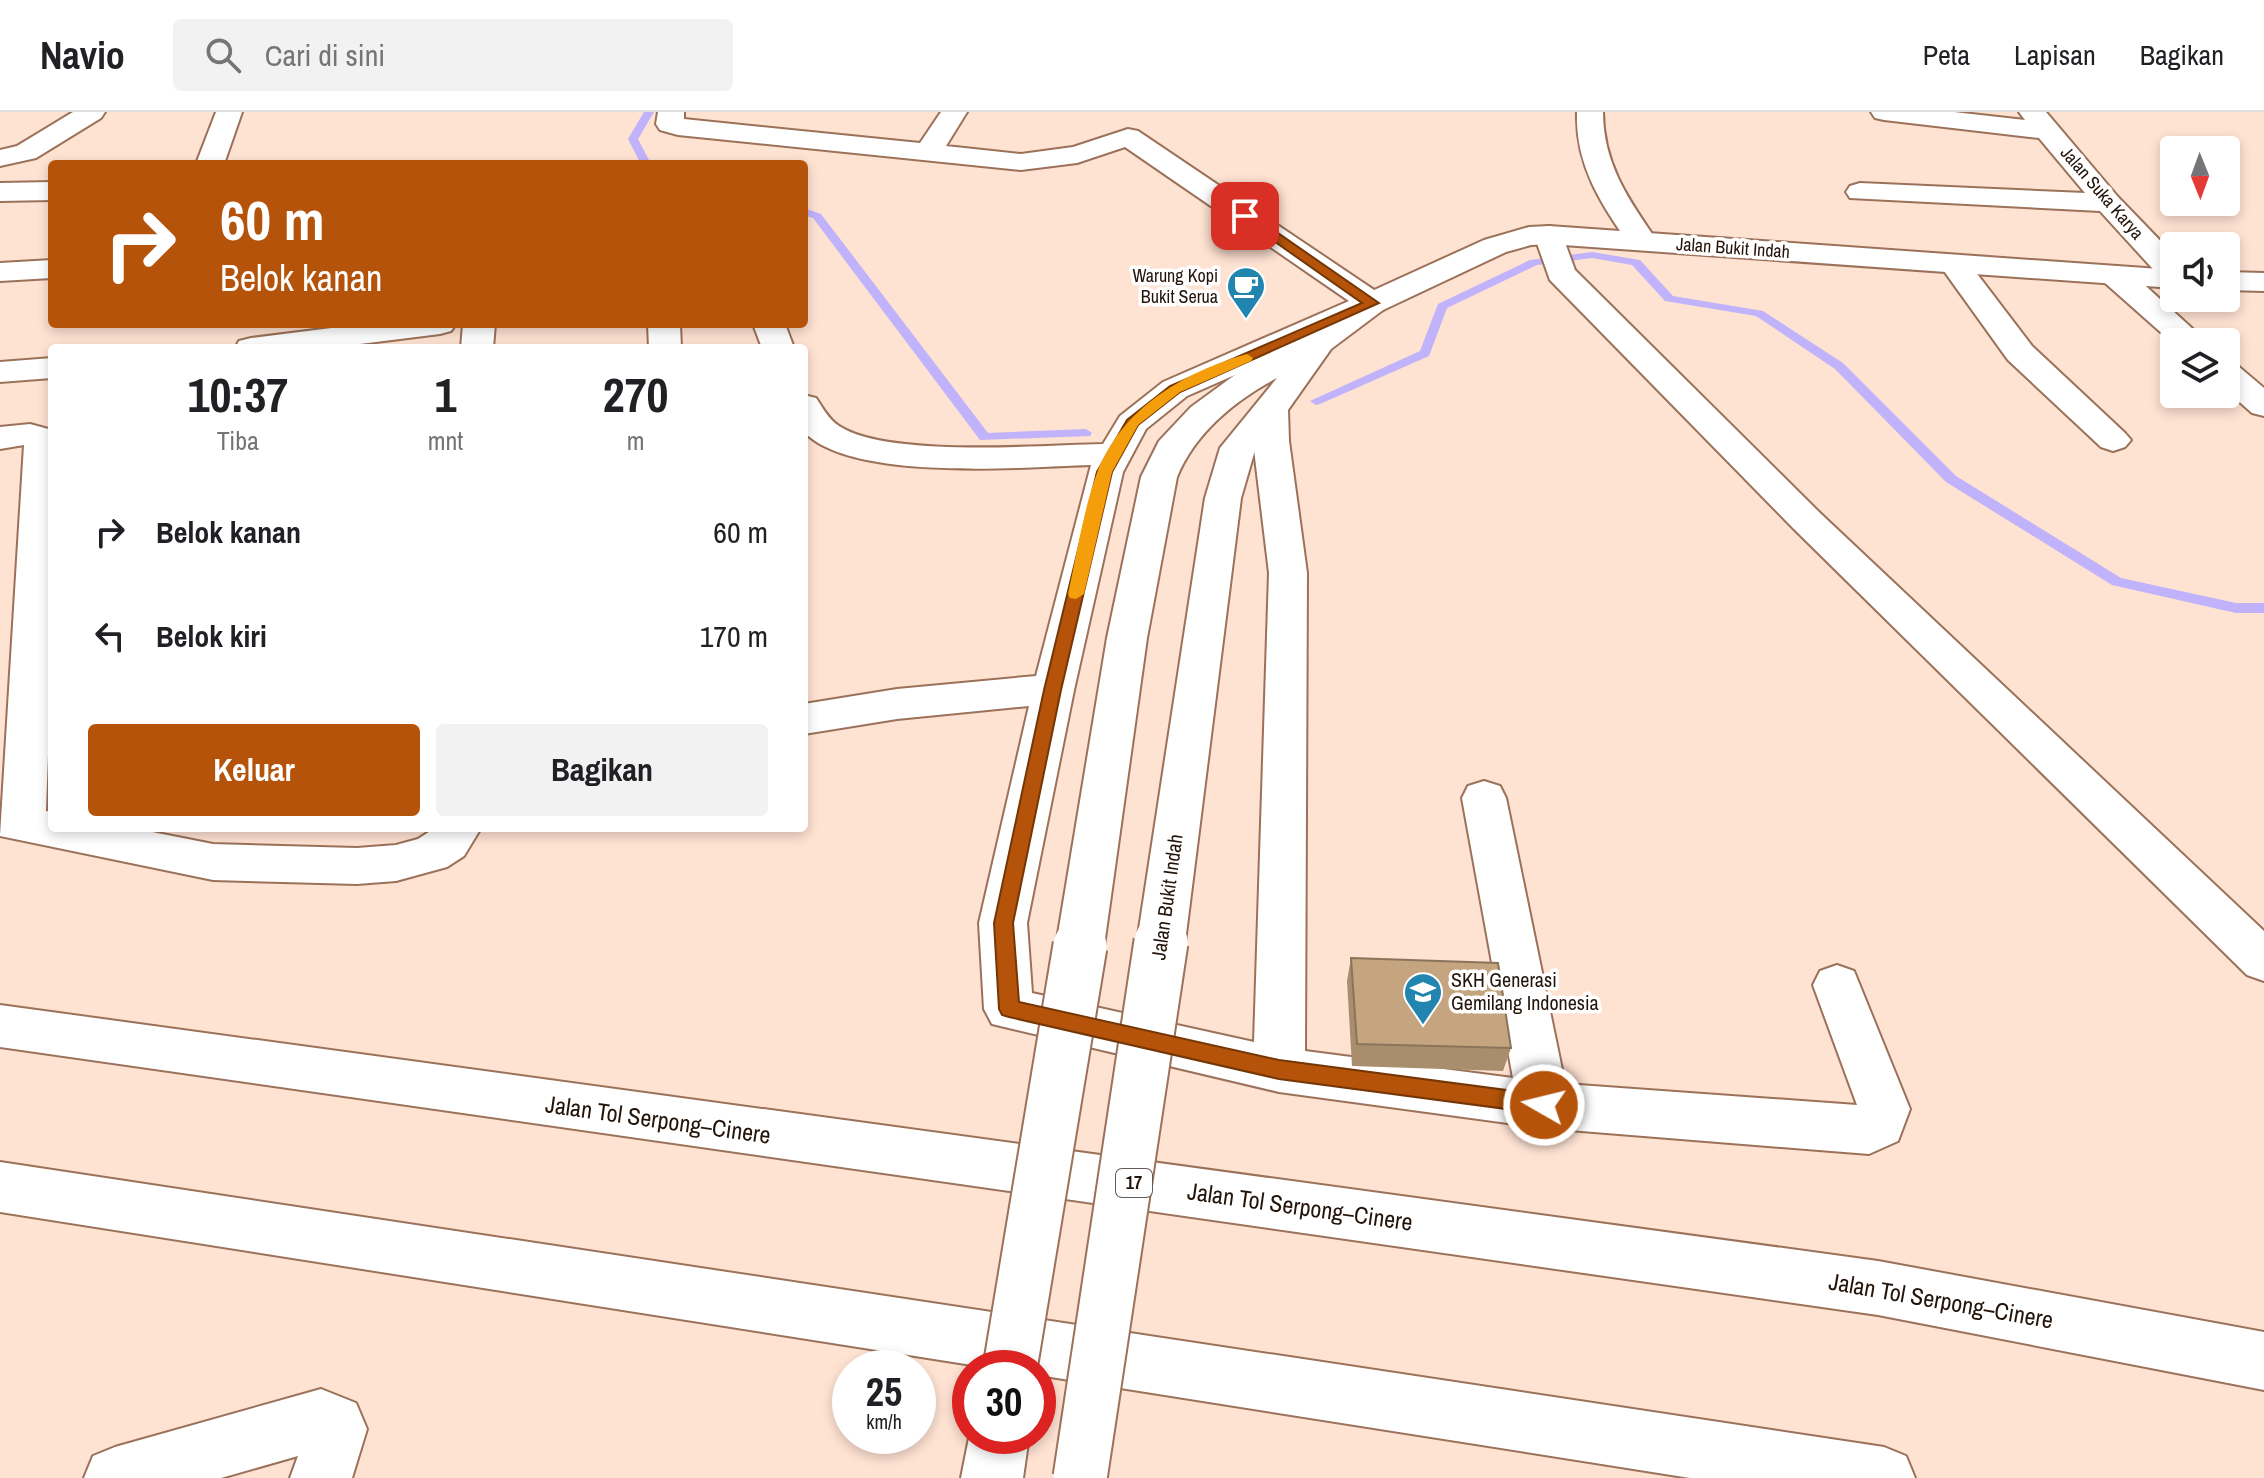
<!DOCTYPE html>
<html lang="id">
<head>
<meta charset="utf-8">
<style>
  body { margin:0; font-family:"Archivo Narrow",sans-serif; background:#f2f2f2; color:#202124; height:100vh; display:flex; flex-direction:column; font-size:30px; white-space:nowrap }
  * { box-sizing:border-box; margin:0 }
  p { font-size:26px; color:#757577 }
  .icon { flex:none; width:44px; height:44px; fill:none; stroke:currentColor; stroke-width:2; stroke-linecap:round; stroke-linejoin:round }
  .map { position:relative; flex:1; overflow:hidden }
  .panel { position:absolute; left:48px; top:232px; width:760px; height:488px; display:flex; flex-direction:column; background:#fff; border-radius:8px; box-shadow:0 4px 12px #0003 }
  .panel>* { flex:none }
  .top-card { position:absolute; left:48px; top:48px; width:760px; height:168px; border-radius:8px; box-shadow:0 4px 12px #0003; background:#b45309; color:#fff; overflow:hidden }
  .needle { width:52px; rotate:179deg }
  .fabs { position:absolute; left:2160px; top:24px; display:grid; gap:16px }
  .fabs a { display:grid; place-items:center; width:80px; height:80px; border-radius:8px; background:#fff; box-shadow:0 4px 12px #0003; font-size:40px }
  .speed { position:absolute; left:832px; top:1238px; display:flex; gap:16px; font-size:40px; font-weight:700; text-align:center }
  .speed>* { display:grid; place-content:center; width:104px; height:104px; border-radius:50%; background:#fff; box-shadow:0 4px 12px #0003; line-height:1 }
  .speed small { font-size:20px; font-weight:400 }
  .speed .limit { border:12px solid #d22; background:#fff; color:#111 }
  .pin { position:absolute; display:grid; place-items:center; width:68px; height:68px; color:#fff; margin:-34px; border-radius:16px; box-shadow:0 4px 12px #0006 }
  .me { position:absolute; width:88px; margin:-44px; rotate:278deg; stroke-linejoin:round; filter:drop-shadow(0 0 6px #0008) }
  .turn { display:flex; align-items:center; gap:28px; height:168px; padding:0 40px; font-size:36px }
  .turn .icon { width:104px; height:104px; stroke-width:2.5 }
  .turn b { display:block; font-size:56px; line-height:68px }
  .eta { display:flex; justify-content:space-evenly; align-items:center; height:136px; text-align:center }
  .eta b { font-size:48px; font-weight:700; line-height:56px }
  .action { display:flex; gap:16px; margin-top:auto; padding:16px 40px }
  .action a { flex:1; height:92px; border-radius:8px; background:#b45309; color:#fff; font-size:32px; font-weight:700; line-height:92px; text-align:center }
  .action a+a { background:#f2f2f2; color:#202124 }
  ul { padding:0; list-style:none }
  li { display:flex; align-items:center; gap:24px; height:104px; padding:0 40px }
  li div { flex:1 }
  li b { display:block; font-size:30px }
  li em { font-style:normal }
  header { display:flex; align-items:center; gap:48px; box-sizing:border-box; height:112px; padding:0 40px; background:#fff; border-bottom:2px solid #e0e0e0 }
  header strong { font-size:38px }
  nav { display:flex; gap:44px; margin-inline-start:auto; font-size:28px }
  .search { width:560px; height:72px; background:#f2f2f2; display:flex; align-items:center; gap:20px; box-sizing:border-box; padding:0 28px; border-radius:8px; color:#757577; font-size:30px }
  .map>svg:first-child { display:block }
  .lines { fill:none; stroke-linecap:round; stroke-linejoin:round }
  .stream { fill:#c0b3fb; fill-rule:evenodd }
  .minor-casing { stroke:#9b7259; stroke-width:4 }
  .major-casing { stroke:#9b7259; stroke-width:4 }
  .highway-casing { stroke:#9b7259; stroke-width:4 }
  .minor { fill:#fff; fill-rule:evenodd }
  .major { fill:#fff; fill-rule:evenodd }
  .highway { fill:#fff; fill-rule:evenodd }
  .major-bridge-casing { stroke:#9b7259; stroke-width:57; stroke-linecap:butt }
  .major-bridge { stroke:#fff; stroke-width:53 }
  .wall { fill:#a98e6e }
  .building { fill:#c5a580; stroke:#8a745a; stroke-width:2 }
  .route { fill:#b45309; stroke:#753606; stroke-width:2 }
  .slow { fill:#f59e0b }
  .labels { text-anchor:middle; stroke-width:7; stroke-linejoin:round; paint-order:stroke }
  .far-street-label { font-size:18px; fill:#24140a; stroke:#fff }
  .far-poi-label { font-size:18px; fill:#24140a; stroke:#fff; text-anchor:end }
  .shield { fill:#fff; stroke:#665a54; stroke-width:2 }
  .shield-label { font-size:18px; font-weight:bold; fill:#24140a }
  .street-label { font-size:20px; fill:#24140a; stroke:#fff }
  .poi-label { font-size:20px; fill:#24140a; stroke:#fff; text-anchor:start }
  .near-street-label { font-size:24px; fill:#24140a; stroke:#fff }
</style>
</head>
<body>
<header>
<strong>Navio</strong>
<div class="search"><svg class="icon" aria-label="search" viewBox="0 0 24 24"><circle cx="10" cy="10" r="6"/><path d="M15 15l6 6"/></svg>Cari di sini</div>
<nav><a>Peta</a><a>Lapisan</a><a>Bagikan</a></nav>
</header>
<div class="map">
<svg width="2264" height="1366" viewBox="0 0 2264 1366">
  <rect width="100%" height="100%" fill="#fee2d2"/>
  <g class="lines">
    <g class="stream">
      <path d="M 644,0 L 654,0 L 638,27 L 651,52 L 641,52 L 628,27 Z"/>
      <path d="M 804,96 L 821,102 L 988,321 L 1086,317 L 1092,321 L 1090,324 L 980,328 L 813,106 L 804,103 Z"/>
      <path d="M 1592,140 L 1640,148 L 1673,184 L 1763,199 L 1843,251 L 1956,364 L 2121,466 L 2236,491 L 2264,491 L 2264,501 L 2236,501 L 2112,473 L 1946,370 L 1835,257 L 1756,204 L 1665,189 L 1632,153 L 1592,146 L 1537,153 L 1447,196 L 1429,244 L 1320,292 L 1316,293 L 1310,289 L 1420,239 L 1438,192 L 1530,148 Z"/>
    </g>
    <g class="minor-casing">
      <g id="minor">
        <path d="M 73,0 L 105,0 L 101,6 L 36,46 L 0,54 L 0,38 L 17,34 Z"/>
        <path d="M 216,0 L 242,0 L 224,52 L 196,52 Z"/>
        <path d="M 658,0 L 684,0 L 684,7 L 920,31 L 941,0 L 967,0 L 946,34 L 1021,42 L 1073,35 L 1128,17 L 1138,19 L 1383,184 L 1388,191 L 1383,198 L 1187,284 L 1146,317 L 1123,360 L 1074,578 L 1027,811 L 1032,881 L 1254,930 L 1269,461 L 1253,329 L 1254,298 L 1259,291 L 1271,288 L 1283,291 L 1288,298 L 1289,329 L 1307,461 L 1305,939 L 1513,966 L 1462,686 L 1468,674 L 1484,669 L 1500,674 L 1506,686 L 1565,972 L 1857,993 L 1813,873 L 1820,859 L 1837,853 L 1854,859 L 1910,997 L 1898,1029 L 1869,1042 L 1544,1016 L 1279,980 L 992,912 L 984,897 L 979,811 L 1029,594 L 897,607 L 804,622 L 804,592 L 897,577 L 1036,564 L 1091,353 C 1023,355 853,370 804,320 L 804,283 L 816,286 C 823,296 828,307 839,314 C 888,346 1042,333 1103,332 L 1120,304 L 1163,270 L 1349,189 L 1125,35 L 1077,51 L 1021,58 L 678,23 L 660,18 L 656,12 Z"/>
        <path d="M 1577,0 L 1603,0 C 1603,52 1629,88 1657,129 L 1653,135 L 1642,138 L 1631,135 C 1602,93 1575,54 1577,0 Z"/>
        <path d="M 1871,0 L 1954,0 L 2025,8 L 2019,0 L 2046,0 L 2118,85 L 2174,143 L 2174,170 L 2163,168 L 2100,99 L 1850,86 L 1846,80 L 1850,74 L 1860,71 L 2085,81 L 2039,26 L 1884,8 L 1875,6 Z"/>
        <path d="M 52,70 L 52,88 L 0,89 L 0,71 Z"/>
        <path d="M 1549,114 L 1560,117 L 1575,158 L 1820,401 L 2264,819 L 2264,869 L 2247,863 L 1794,417 L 1550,168 L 1534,123 L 1538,117 Z"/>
        <path d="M 1954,143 L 1965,146 L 2032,234 L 2125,321 L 2131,328 L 2125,335 L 2113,339 L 2101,335 L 2008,248 L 1939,152 L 1943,146 Z"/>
        <path d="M 52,148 L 52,166 L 0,169 L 0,151 Z"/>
        <path d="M 2115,154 L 2126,156 L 2207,230 L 2174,232 L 2104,170 L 2100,163 L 2104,156 Z"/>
        <path d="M 363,212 L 456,212 L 451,219 L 440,222 L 328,236 L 235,236 L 239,229 L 251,226 Z"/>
        <path d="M 463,212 L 495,212 L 493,236 L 461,236 Z"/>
        <path d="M 648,212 L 680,212 L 681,236 L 649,236 Z"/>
        <path d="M 753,212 L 785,212 L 794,236 L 762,236 Z"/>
        <path d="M 52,246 L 52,266 L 0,270 L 0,250 Z"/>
        <path d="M 2226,251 L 2238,254 L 2264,276 L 2264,304 L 2252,301 L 2226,278 Z"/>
        <path d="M 30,312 L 52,318 L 52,532 L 46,699 L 52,700 L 52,716 L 132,716 L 213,732 L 357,736 L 396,733 L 418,727 L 435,716 L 481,716 L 464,744 L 447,755 L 396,769 L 357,772 L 213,768 L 0,724 L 24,333 L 0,337 L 0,315 Z"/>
        <path d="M 321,1277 L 356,1291 L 367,1317 L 352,1366 L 290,1366 L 298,1344 L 221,1366 L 84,1366 L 93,1344 L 115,1335 Z"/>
      </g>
    </g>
    <g class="major-casing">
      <g id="major">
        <path d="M 1549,114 L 2174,158 L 2174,176 L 1549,132 L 1531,133 L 1506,140 L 1383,198 L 1331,237 L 1283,305 L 1255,338 L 1241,386 L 1185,830 L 1178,844 L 1161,850 L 1144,844 L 1137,830 L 1205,386 L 1220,336 L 1277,266 C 1235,288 1195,321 1177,365 L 1147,526 L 1104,834 L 1097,848 L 1080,854 L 1063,848 L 1056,834 L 1107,526 L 1141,365 L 1159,329 L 1191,295 L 1243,257 L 1306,224 L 1361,184 L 1484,128 L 1529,115 Z"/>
        <path d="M 2226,160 L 2264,161 L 2264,179 L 2226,178 Z"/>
        <path d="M 970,1321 L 970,1324 L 1029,1324 L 1023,1366 L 961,1366 Z"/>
      </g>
    </g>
    <g class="highway-casing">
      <g id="highway">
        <path d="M 0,893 L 1878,1149 L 2264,1220 L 2264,1278 L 1878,1203 L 0,935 Z"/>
        <path d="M 0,1050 L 1884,1335 L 1906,1344 L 1915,1366 L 1690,1366 L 1038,1263 L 1038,1256 L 991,1256 L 0,1100 Z"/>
      </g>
    </g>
    <use href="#minor" class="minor"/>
    <use href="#major" class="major"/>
    <use href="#highway" class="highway"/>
    <g class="major-bridge-casing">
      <g id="major-bridge">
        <path d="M 1010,1256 L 1080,834"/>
        <path d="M 1080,1366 L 1161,830"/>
      </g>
    </g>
    <use href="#major-bridge" class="major-bridge"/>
  </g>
  <path class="wall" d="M 1351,846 L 1511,936 L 1503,959 L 1352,954 L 1347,869 Z"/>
  <path class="building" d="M 1351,846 L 1498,851 L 1511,936 L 1357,932 Z"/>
  <path class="route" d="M 1241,101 L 1249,101 L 1379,191 L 1180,280 L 1138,313 L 1112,360 L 1061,578 L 1013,811 L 1019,890 L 1279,948 L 1544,983 L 1551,986 L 1554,993 L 1551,1000 L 1544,1002 L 1279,967 L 1009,905 L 1002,903 L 999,897 L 994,811 L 1044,578 L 1097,360 L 1127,308 L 1170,274 L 1362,191 L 1241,106 Z"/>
  <path class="slow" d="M 1247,242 L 1253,246 L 1251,249 L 1180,280 L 1138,313 L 1112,360 L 1084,482 L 1076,487 L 1070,486 L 1068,482 C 1077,442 1083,399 1097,361 C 1121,297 1184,260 1247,242 Z"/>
  <defs>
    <g id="cafe-pin" transform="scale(2)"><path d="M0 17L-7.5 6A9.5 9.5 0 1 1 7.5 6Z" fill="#2185af" stroke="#fff"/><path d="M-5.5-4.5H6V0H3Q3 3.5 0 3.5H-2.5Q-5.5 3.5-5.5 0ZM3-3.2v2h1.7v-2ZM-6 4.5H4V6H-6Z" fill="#fff"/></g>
    <g id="school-pin" transform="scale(2)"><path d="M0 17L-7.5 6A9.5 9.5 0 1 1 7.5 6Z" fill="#2185af" stroke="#fff"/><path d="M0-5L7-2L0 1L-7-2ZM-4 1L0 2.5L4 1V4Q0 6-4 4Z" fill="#fff"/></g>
  </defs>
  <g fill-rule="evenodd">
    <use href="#cafe-pin" x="1246" y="174"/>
    <use href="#school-pin" x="1423" y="880"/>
  </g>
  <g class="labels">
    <g class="far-street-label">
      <text transform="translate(2102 81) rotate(49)" y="6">Jalan Suka Karya</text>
      <text transform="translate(1733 136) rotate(4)" y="6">Jalan Bukit Indah</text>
    </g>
    <g class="far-poi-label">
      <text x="1218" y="170">Warung Kopi<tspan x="1218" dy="21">Bukit Serua</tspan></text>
    </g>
    <rect class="shield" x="1116" y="1057" width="36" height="28" rx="6"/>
    <g class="shield-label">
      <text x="1134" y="1077">17</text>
    </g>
    <g class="street-label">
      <text transform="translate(1167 785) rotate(-82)" y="7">Jalan Bukit Indah</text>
    </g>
    <g class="poi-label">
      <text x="1451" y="875">SKH Generasi<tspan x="1451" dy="23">Gemilang Indonesia</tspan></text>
    </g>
    <g class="near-street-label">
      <text transform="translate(658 1008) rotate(8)" y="8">Jalan Tol Serpong–Cinere</text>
      <text transform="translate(1300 1095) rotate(8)" y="8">Jalan Tol Serpong–Cinere</text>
      <text transform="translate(1941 1189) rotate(10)" y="8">Jalan Tol Serpong–Cinere</text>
    </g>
  </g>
</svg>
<div class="fabs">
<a><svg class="needle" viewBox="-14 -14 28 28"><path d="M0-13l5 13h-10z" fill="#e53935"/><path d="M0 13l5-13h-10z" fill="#757577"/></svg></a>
<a><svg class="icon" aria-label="sound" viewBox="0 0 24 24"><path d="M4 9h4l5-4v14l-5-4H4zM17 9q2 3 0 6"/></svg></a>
<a><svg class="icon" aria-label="layers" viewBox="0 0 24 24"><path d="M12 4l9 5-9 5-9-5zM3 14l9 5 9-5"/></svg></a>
</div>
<div class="speed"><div>25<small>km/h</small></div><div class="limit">30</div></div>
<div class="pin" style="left:1245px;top:104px;background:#d93025"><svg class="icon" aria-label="arrive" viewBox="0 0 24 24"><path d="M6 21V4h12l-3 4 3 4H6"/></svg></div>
<svg class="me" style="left:1544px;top:993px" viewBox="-20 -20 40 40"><circle r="17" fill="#b45309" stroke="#fff" stroke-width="3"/><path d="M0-11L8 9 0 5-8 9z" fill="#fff"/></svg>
<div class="top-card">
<div class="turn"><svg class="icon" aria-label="right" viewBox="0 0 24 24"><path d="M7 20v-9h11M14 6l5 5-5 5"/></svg><div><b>60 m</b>Belok kanan</div></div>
</div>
<section class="panel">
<div class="eta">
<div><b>10:37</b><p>Tiba</p></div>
<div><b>1</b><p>mnt</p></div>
<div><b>270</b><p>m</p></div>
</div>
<ul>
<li><svg class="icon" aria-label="right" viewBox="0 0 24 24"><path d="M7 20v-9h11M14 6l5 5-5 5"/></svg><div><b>Belok kanan</b></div><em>60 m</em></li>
<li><svg class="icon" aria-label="left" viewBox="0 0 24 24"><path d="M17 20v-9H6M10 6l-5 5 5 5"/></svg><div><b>Belok kiri</b></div><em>170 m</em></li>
</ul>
<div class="action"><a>Keluar</a><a>Bagikan</a></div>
</section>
</div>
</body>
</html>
